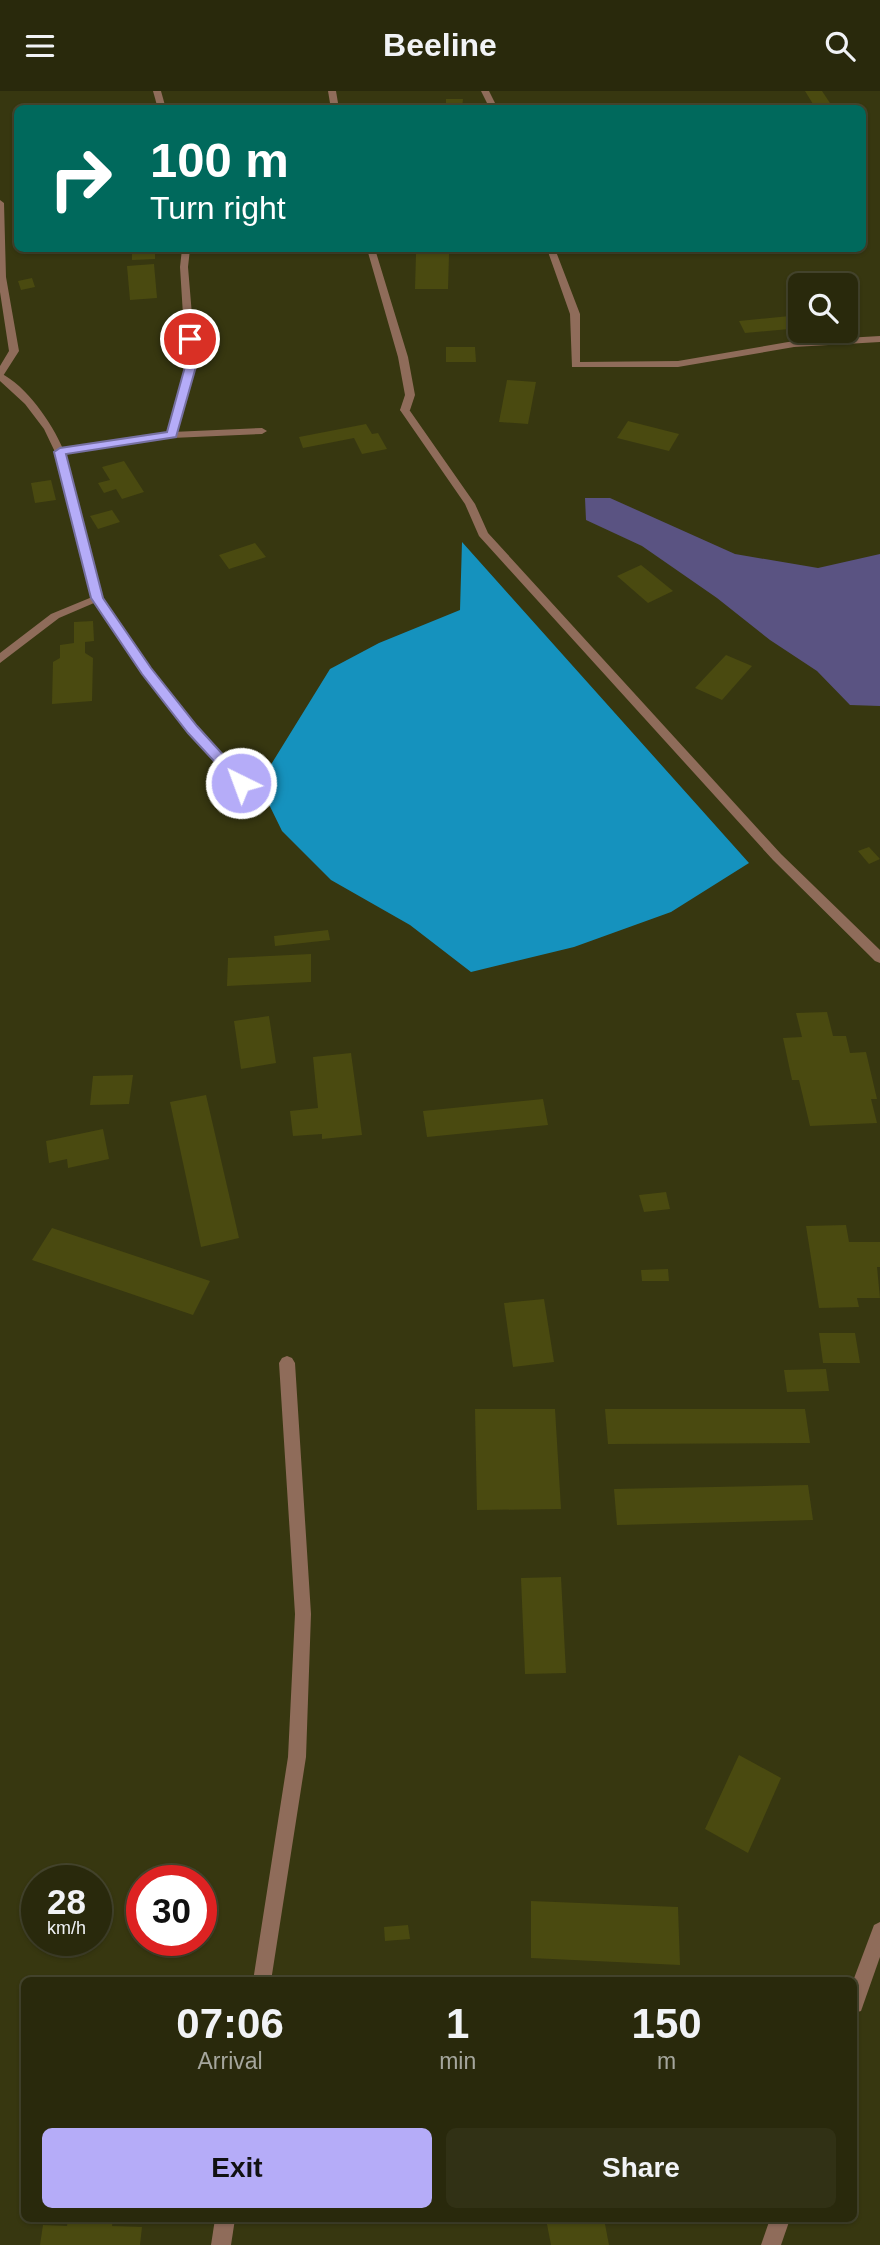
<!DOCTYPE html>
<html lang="en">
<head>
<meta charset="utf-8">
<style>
  body { margin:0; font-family:Arial,sans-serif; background:#313115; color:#f1f3f6; height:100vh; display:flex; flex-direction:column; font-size:26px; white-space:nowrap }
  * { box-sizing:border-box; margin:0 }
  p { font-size:23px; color:#a5a69d }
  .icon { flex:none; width:38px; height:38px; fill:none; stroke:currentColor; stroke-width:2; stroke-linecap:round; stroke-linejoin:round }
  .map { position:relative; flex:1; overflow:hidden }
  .details { position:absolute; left:21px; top:1886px; width:836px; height:245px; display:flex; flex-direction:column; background:#29290c; border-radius:10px; box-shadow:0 2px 5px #0004,0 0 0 2px #45452d }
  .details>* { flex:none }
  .top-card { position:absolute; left:14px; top:14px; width:852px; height:147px; border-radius:10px; box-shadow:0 2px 5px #0004,0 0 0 2px #45452d; background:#00695c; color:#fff; overflow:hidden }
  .tools { position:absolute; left:788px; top:182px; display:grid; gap:14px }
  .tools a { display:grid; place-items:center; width:70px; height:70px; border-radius:10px; background:#29290c; box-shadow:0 2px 5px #0004,0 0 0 2px #45452d; font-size:35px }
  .speed { position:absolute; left:21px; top:1774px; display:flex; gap:14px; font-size:35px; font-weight:700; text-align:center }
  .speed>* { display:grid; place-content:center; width:91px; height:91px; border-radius:50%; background:#29290c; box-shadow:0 2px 5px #0004,0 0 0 2px #45452d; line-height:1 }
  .speed small { font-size:18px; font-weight:400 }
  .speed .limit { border:10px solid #d22; background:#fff; color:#111 }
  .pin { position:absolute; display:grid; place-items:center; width:60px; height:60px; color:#fff; margin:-30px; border:4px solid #fff; border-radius:50%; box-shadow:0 2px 7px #0007 }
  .me { position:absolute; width:77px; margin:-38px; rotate:318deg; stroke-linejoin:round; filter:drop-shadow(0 0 5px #0008) }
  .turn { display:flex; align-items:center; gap:24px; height:147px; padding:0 21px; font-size:32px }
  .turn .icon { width:91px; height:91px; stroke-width:2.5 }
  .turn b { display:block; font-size:49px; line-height:60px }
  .eta { display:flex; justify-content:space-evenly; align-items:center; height:119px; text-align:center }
  .eta b { font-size:42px; font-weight:600; line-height:49px }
  .cta { display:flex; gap:14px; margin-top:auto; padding:14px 21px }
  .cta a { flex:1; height:80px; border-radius:10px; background:#b5acf8; color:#111; font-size:28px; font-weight:600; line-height:80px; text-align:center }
  .cta a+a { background:#313115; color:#f1f3f6 }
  header { display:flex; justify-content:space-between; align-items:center; height:91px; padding:0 21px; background:#29290c; font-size:32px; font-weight:600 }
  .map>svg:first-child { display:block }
  .green { fill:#5a5382 }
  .water { fill:#1592be }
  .building { fill:#4a4a10 }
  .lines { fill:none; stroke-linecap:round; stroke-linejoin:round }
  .service { fill:#8f6c5a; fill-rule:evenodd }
  .minor { fill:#8f6c5a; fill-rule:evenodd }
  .route { fill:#b5acf8; stroke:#7670a1; stroke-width:2 }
</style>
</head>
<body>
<header><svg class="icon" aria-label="menu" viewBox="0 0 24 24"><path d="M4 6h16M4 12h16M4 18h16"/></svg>Beeline<svg class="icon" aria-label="search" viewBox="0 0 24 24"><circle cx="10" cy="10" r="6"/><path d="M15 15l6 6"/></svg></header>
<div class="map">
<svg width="880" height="2154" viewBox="0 0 880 2154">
  <rect width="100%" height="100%" fill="#373710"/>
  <path class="green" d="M 585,407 L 610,407 L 735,463 L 818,477 L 880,463 L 880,615 L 850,614 L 817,580 L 770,549 L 717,507 L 642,455 L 586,429 Z"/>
  <path class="water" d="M 462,451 L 749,772 L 671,821 L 574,856 L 471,881 L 410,834 L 331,789 L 282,740 L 259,693 L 330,578 L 379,552 L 460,519 Z"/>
  <g class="building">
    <path d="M 805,0 L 822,0 L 834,18 L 816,18 Z"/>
    <path d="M 446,8 L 463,8 L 462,17 L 446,17 Z"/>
    <path d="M 132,158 L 155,158 L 155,168 L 132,169 Z"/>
    <path d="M 416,163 L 449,163 L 448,198 L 415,198 Z"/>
    <path d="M 154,173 L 157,207 L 130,209 L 127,175 Z"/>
    <path d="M 32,187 L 35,196 L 21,199 L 18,190 Z"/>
    <path d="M 800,224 L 800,237 L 745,242 L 739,230 Z"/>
    <path d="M 446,256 L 475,256 L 476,271 L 446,271 Z"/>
    <path d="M 507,289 L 536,291 L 528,333 L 499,331 Z"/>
    <path d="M 628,330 L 679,343 L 669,360 L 617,347 Z"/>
    <path d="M 366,333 L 372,343 L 378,342 L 387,358 L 362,363 L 354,347 L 303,357 L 299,346 Z"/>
    <path d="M 124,370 L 144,401 L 122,408 L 116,398 L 104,402 L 98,392 L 110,389 L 102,376 Z"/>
    <path d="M 51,389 L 56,409 L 35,412 L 31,392 Z"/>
    <path d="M 112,419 L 120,431 L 98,438 L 90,425 Z"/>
    <path d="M 255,452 L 266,466 L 229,478 L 219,464 Z"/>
    <path d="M 641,474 L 673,500 L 648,512 L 617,485 Z"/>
    <path d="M 93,530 L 94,550 L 85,551 L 85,562 L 93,567 L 92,610 L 52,613 L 53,571 L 60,567 L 60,554 L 74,552 L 74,531 Z"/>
    <path d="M 726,564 L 752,575 L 722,609 L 695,597 Z"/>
    <path d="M 869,756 L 880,768 L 869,773 L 858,760 Z"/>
    <path d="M 328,839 L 330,849 L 275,855 L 274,845 Z"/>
    <path d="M 311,863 L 311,891 L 227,895 L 228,867 Z"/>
    <path d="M 827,921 L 833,945 L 846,945 L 850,962 L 866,961 L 877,1008 L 871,1008 L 877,1032 L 810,1035 L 799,989 L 792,989 L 783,947 L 802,946 L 796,922 Z"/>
    <path d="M 269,925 L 276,972 L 241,978 L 234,930 Z"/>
    <path d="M 351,962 L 362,1044 L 322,1048 L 322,1043 L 293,1045 L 290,1020 L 318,1017 L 313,966 Z"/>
    <path d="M 133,984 L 129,1013 L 90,1014 L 93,985 Z"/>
    <path d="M 206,1004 L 239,1147 L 201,1156 L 170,1011 Z"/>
    <path d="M 543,1008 L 548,1034 L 427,1046 L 423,1020 Z"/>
    <path d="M 103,1038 L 109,1068 L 68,1077 L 67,1068 L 49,1072 L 46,1050 Z"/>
    <path d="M 666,1101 L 670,1118 L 644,1121 L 639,1104 Z"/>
    <path d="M 846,1134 L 849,1151 L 880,1151 L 880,1176 L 877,1176 L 880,1207 L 857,1207 L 859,1216 L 819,1217 L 806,1135 Z"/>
    <path d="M 52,1137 L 210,1190 L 193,1224 L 32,1169 Z"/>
    <path d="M 668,1178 L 669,1190 L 642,1190 L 641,1179 Z"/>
    <path d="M 544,1208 L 554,1271 L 513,1276 L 504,1212 Z"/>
    <path d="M 819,1242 L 855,1242 L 860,1272 L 823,1272 Z"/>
    <path d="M 826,1278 L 829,1300 L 787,1301 L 784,1279 Z"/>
    <path d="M 475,1318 L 555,1318 L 561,1418 L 477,1419 Z"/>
    <path d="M 605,1318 L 805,1318 L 810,1352 L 608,1353 Z"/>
    <path d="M 808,1394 L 813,1429 L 617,1434 L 614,1398 Z"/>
    <path d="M 561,1486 L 566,1582 L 525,1583 L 521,1487 Z"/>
    <path d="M 739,1664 L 781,1687 L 748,1762 L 705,1738 Z"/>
    <path d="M 531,1810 L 678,1816 L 680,1874 L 531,1867 Z"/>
    <path d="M 408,1834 L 410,1848 L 385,1850 L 384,1836 Z"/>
    <path d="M 68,2128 L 113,2128 L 112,2135 L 142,2136 L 140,2154 L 40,2154 L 43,2134 L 67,2135 Z"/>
    <path d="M 546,2128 L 604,2128 L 609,2154 L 551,2154 Z"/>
  </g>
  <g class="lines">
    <g class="service">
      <path d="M 153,0 L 161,0 L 166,18 L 158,18 Z"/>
      <path d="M 328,0 L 336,0 L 339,18 L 331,18 Z"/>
      <path d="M 481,0 L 489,0 L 498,18 L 490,18 Z"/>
      <path d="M 0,109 L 4,112 L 6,186 L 19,260 L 3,285 L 0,286 L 0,275 L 9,260 L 0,201 Z"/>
      <path d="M 182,158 L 190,158 L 188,176 L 196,272 L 177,344 L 172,347 L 167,344 L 186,272 L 180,176 Z"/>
      <path d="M 367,158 L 375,158 L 408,266 L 415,304 L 410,319 L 405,322 L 400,319 L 405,304 L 398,266 Z"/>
      <path d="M 547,158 L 555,158 L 580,223 L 580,271 L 678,270 L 794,250 L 880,245 L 880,251 L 794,256 L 678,276 L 572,276 L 570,223 Z"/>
      <path d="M 97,504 L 102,507 L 101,509 L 59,527 L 0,572 L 0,562 L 51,523 Z"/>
    </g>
    <g class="minor">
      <path d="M 0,282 C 26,294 52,332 63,358 L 172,341 L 262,337 L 267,340 L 262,343 L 172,347 L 66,363 L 102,507 L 151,577 L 197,635 L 245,689 L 245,695 L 237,695 L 189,641 L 143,583 L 92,507 L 55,361 L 44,338 L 25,313 L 0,290 Z"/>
      <path d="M 402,317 L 408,317 L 475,413 L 488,442 L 781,763 L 880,859 L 880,872 L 875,870 L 773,769 L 479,445 L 465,413 L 400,319 Z"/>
      <path d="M 287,1265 L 292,1267 L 295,1272 L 311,1523 L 306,1666 L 271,1890 L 253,1890 L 288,1666 L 295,1523 L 279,1272 L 282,1267 Z"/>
      <path d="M 880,1831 L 880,1866 L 861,1920 L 854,1922 L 853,1890 L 874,1834 Z"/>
      <path d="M 215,2128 L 235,2128 L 231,2154 L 211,2154 Z"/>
      <path d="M 770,2128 L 790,2128 L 781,2154 L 761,2154 Z"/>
    </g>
  </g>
  <path class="route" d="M 190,245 L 195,248 L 197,272 L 176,346 L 66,363 L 103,507 L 151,577 L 197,635 L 246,689 L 248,692 L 241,697 L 237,695 L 188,642 L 142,583 L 91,507 L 54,361 L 60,357 L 167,341 L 186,272 L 184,248 Z"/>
</svg>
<div class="tools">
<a><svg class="icon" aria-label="search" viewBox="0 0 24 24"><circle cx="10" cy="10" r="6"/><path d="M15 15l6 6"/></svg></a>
</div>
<div class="speed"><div>28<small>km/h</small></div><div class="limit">30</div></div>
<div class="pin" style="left:190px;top:248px;background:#d93025"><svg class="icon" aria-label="arrive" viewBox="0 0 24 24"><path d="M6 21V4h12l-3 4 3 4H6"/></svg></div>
<svg class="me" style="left:241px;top:692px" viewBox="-20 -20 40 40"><circle r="17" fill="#b5acf8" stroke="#fff" stroke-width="3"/><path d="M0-11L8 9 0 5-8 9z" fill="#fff"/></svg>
<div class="top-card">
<div class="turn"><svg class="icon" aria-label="right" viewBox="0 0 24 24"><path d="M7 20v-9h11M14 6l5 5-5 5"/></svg><div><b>100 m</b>Turn right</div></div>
</div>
<section class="details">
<div class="eta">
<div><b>07:06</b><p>Arrival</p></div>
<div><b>1</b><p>min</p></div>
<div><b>150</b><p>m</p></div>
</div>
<div class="cta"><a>Exit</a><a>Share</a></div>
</section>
</div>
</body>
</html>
